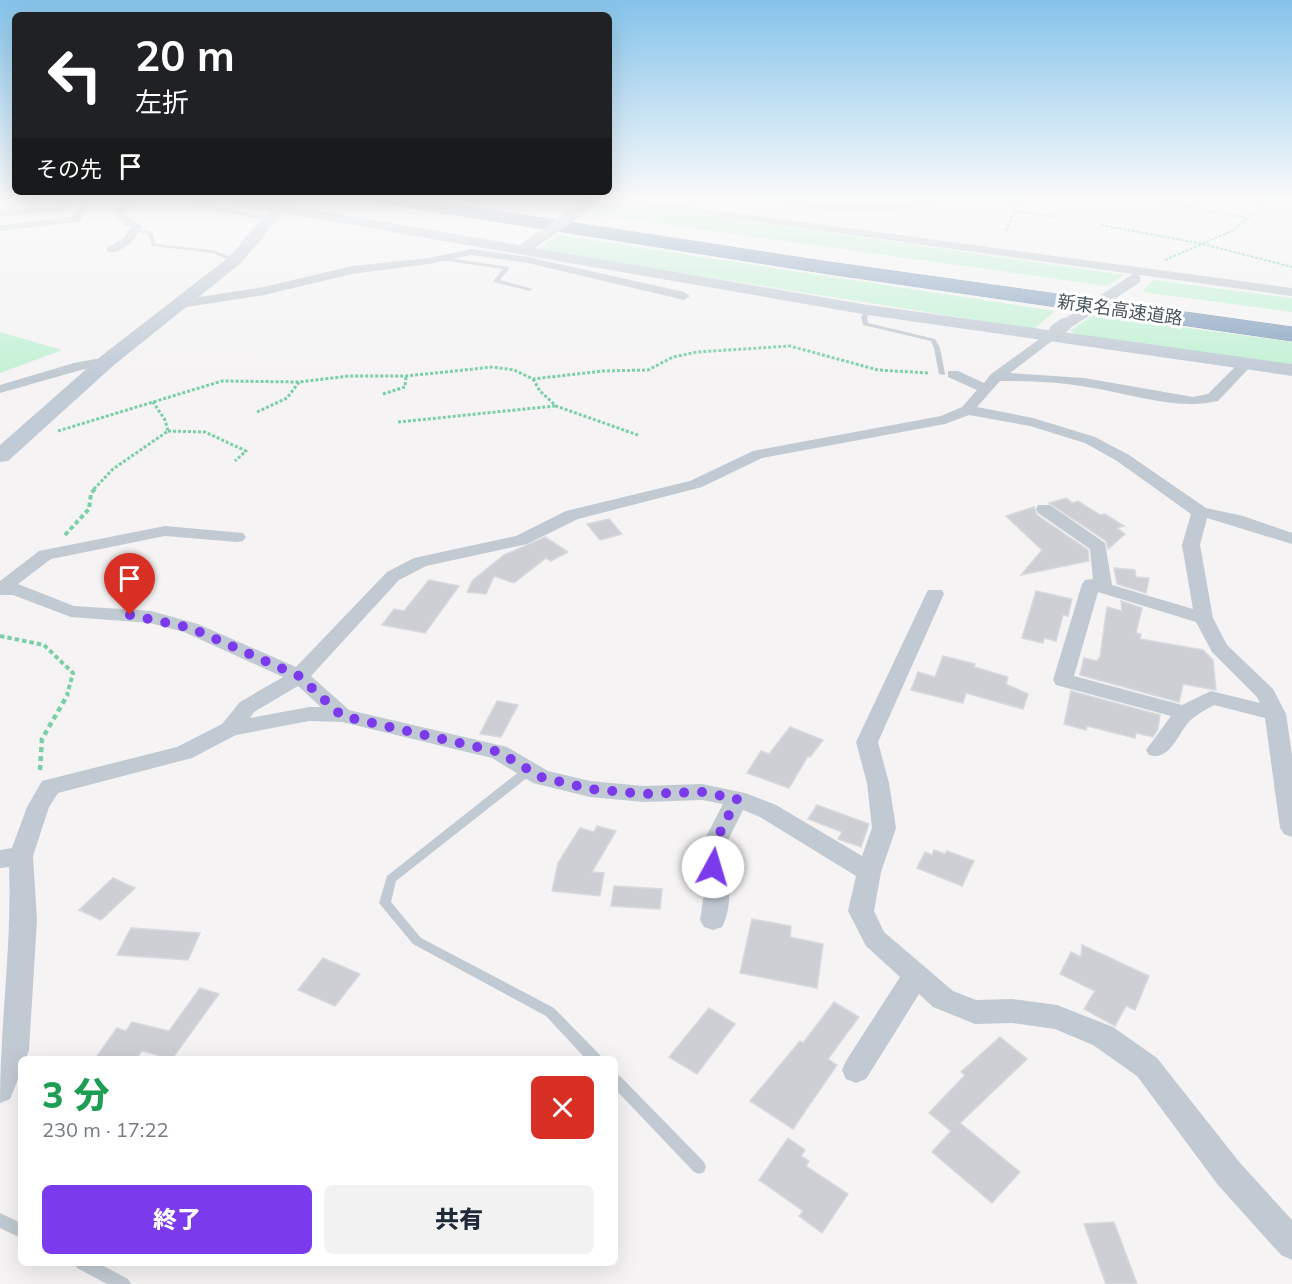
<!DOCTYPE html>
<html lang="ja">
<head>
<meta charset="utf-8">
<style>
  body { margin:0; font-family:Mulish,"Noto Sans JP",sans-serif; background:#f2f2f3; color:#1f2937; height:100vh; display:flex; flex-direction:column; font-size:22px; white-space:nowrap }
  * { box-sizing:border-box; margin:0 }
  p { font-size:20px; color:#747a83 }
  .icon { flex:none; width:33px; height:33px; fill:none; stroke:currentColor; stroke-width:2; stroke-linecap:round; stroke-linejoin:round }
  .map { position:relative; flex:1; overflow:hidden }
  .sheet { position:absolute; left:18px; top:1056px; width:600px; height:210px; display:flex; flex-direction:column; background:#fff; border-radius:9px; box-shadow:0 6px 24px #0002 }
  .sheet>* { flex:none }
  .banner { position:absolute; left:12px; top:12px; width:600px; height:183px; border-radius:9px; box-shadow:0 6px 24px #0002; background:#202124; color:#fff; overflow:hidden }
  .pin { position:absolute; display:grid; place-items:center; width:51px; height:51px; color:#fff; margin:-62px -26px; border-radius:50% 50% 50% 0; rotate:-45deg; box-shadow:0 0 6px #0007 }
  .pin .icon { rotate:45deg }
  .me { position:absolute; width:66px; margin:-33px; rotate:6deg; stroke-linejoin:round; filter:drop-shadow(0 0 4px #0008) }
  .turn { display:flex; align-items:center; gap:21px; height:126px; padding:0 24px; font-size:27px }
  .turn .icon { width:78px; height:78px; stroke-width:2.5 }
  .turn b { display:block; font-size:42px; line-height:51px }
  .then { display:flex; align-items:center; height:57px; padding:0 24px; background:#0003; gap:12px; font-size:22px }
  .round { display:grid; place-items:center; flex:none; width:63px; height:63px; border-radius:9px; background:#f2f2f3 }
  .headline { display:flex; align-items:center; justify-content:space-between; height:102px; padding:0 24px }
  h1 { font-size:36px; font-weight:800; line-height:45px; color:#1e9e55 }
  .button { display:flex; gap:12px; margin-top:auto; padding:12px 24px }
  .button a { flex:1; height:69px; border-radius:9px; background:#7c3aed; color:#fff; font-size:24px; font-weight:800; line-height:69px; text-align:center }
  .button a+a { background:#f2f2f3; color:#1f2937 }
  .map>svg:first-child { display:block }
  .green { fill:#c3f1d5 }
  .building { fill:#cdcfd5; stroke:#d7d9de; stroke-width:1.5 }
  .lines { fill:none; stroke-linecap:round; stroke-linejoin:round }
  .highway-casing { stroke:#7690ad; stroke-width:1 }
  .path-far3 { stroke:#7ad0a6; stroke-width:2; stroke-dasharray:3 1.5; stroke-linecap:butt }
  .path-far2 { stroke:#7ad0a6; stroke-width:3; stroke-dasharray:3 2; stroke-linecap:butt }
  .path-far1 { stroke:#7ad0a6; stroke-width:4; stroke-dasharray:4.5 3; stroke-linecap:butt }
  .path { stroke:#7ad0a6; stroke-width:4.5; stroke-dasharray:5 4; stroke-linecap:butt }
  .lane { fill:#c1cad2; fill-rule:evenodd }
  .street { fill:#c1cad2; fill-rule:evenodd }
  .secondary { fill:#c1cbd6; fill-rule:evenodd }
  .highway { fill:#8ba5c1; fill-rule:evenodd }
  .street-bridge-far1 { stroke:#c1cad2; stroke-width:11 }
  .street-bridge { stroke:#c1cad2; stroke-width:14 }
  .route { stroke:#7c3aed; stroke-width:10; stroke-dasharray:0 18 }
  .labels { text-anchor:middle; stroke-width:6; stroke-linejoin:round; paint-order:stroke }
  .far-street-label { font-size:18px; fill:#4a5661; stroke:#fff }
</style>
</head>
<body>
<div class="map">
<svg width="1292" height="1284" viewBox="0 0 1292 1284">
  <rect width="100%" height="100%" fill="#f5f3f3"/>
  <g class="green">
    <path d="M 606,201 L 1124,275 L 1107,286 L 591,214 Z"/>
    <path d="M 558,235 L 1055,311 L 1034,329 L 537,250 Z"/>
    <path d="M 1153,280 L 1292,298 L 1292,312 L 1142,292 Z"/>
    <path d="M 1093,315 L 1292,342 L 1292,367 L 1080,336 L 1070,331 Z"/>
    <path d="M 0,332 L 62,350 L 0,373 Z"/>
  </g>
  <g class="building">
    <path d="M 1066,498 L 1073,503 L 1078,501 L 1100,515 L 1105,514 L 1124,526 L 1117,528 L 1125,534 L 1108,549 L 1106,541 L 1049,503 Z"/>
    <path d="M 1034,507 L 1037,515 L 1088,550 L 1089,561 L 1021,575 L 1042,550 L 1006,516 Z"/>
    <path d="M 609,519 L 622,534 L 600,540 L 587,524 Z"/>
    <path d="M 545,537 L 568,552 L 551,561 L 546,558 L 514,583 L 494,576 L 486,594 L 467,592 L 473,580 L 504,555 Z"/>
    <path d="M 1114,568 L 1135,570 L 1136,577 L 1149,578 L 1146,593 L 1117,584 Z"/>
    <path d="M 429,580 L 459,586 L 425,633 L 382,625 L 394,609 L 404,611 Z"/>
    <path d="M 1036,591 L 1072,599 L 1068,616 L 1063,615 L 1056,641 L 1044,638 L 1043,643 L 1022,638 Z"/>
    <path d="M 1121,601 L 1142,608 L 1136,633 L 1141,634 L 1140,639 L 1203,650 L 1213,660 L 1216,690 L 1183,684 L 1179,702 L 1080,675 L 1084,658 L 1097,661 L 1100,657 L 1107,607 L 1122,611 Z"/>
    <path d="M 943,656 L 975,664 L 974,667 L 1008,677 L 1006,684 L 1028,694 L 1023,709 L 966,693 L 963,703 L 911,690 L 918,672 L 935,677 Z"/>
    <path d="M 1071,691 L 1160,715 L 1158,729 L 1153,737 L 1136,733 L 1135,738 L 1087,726 L 1086,730 L 1064,724 Z"/>
    <path d="M 497,701 L 518,705 L 501,737 L 480,734 Z"/>
    <path d="M 790,727 L 823,740 L 810,757 L 808,756 L 789,788 L 747,773 L 761,751 L 769,754 Z"/>
    <path d="M 817,805 L 869,824 L 861,847 L 838,839 L 842,832 L 808,819 Z"/>
    <path d="M 597,826 L 616,831 L 592,872 L 604,873 L 600,896 L 552,891 L 558,863 L 580,828 L 594,832 Z"/>
    <path d="M 934,850 L 945,854 L 947,851 L 974,861 L 962,886 L 917,868 L 925,852 L 932,855 Z"/>
    <path d="M 113,878 L 135,888 L 101,920 L 79,910 Z"/>
    <path d="M 614,886 L 662,889 L 660,909 L 611,906 Z"/>
    <path d="M 752,919 L 791,926 L 790,937 L 823,944 L 817,988 L 740,973 Z"/>
    <path d="M 131,928 L 200,933 L 188,960 L 117,955 Z"/>
    <path d="M 1082,945 L 1149,976 L 1135,1010 L 1126,1006 L 1115,1026 L 1084,1009 L 1095,991 L 1060,974 L 1071,952 L 1081,957 Z"/>
    <path d="M 323,958 L 360,974 L 335,1006 L 298,990 Z"/>
    <path d="M 200,988 L 219,994 L 172,1059 L 142,1051 L 136,1059 L 95,1059 L 117,1028 L 126,1031 L 132,1022 L 169,1031 Z"/>
    <path d="M 834,1002 L 859,1017 L 828,1059 L 837,1065 L 793,1129 L 750,1101 L 800,1041 L 803,1043 Z"/>
    <path d="M 709,1008 L 735,1024 L 697,1074 L 669,1057 Z"/>
    <path d="M 1000,1037 L 1027,1059 L 960,1123 L 1020,1172 L 992,1203 L 932,1152 L 951,1131 L 929,1113 L 965,1075 L 961,1072 Z"/>
    <path d="M 788,1138 L 805,1150 L 801,1156 L 809,1161 L 806,1166 L 848,1194 L 822,1233 L 799,1216 L 803,1211 L 759,1180 Z"/>
    <path d="M 1114,1222 L 1137,1284 L 1106,1284 L 1084,1224 Z"/>
  </g>
  <g class="lines">
    <g class="highway-casing">
      <path id="highway" d="M 371,198 L 412,198 L 829,262 L 1292,327 L 1292,341 L 829,274 L 380,203 Z"/>
    </g>
    <g class="path-far3">
      <path d="M 1139,198 L 1247,218"/>
      <path d="M 1276,198 L 1292,201"/>
      <path d="M 1015,211 L 1057,217"/>
      <path d="M 1101,225 L 1203,244 L 1292,267"/>
      <path d="M 1006,231 L 1019,198"/>
      <path d="M 1165,260 L 1232,231 L 1272,198"/>
    </g>
    <g class="path-far2">
      <path d="M 533,379 L 540,391 L 556,406 L 638,435"/>
      <path d="M 383,394 L 405,387 L 406,376"/>
      <path d="M 257,412 L 287,398 L 299,382"/>
      <path d="M 398,422 L 555,406"/>
      <path d="M 58,431 L 222,381 L 299,382 L 349,376 L 406,376 L 493,367 L 514,370 L 533,379 L 603,371 L 648,370 L 673,357 L 697,352 L 790,346 L 878,370 L 929,373"/>
      <path d="M 168,431 L 205,432 L 246,451 L 235,461"/>
      <path d="M 94,489 L 113,469 L 168,431 L 165,420 L 153,402"/>
    </g>
    <g class="path-far1">
      <path d="M 65,535 L 89,509 L 91,493 L 96,488"/>
      <path d="M 0,636 L 44,645 L 73,673 L 67,695"/>
    </g>
    <path class="path" d="M 40,770 L 42,739 L 68,694"/>
    <g class="lane">
      <path d="M 136,228 L 152,232 L 156,244 L 213,250 L 238,260 L 233,261 L 212,253 L 152,246 L 148,234 L 134,231 L 134,229 Z"/>
      <path d="M 442,257 L 509,267 L 509,269 L 500,280 L 533,289 L 530,291 L 494,282 L 494,280 L 503,269 L 440,260 L 439,259 Z"/>
      <path d="M 866,309 L 871,310 L 867,317 L 868,323 L 935,339 L 940,348 L 945,374 L 944,375 L 939,374 L 934,348 L 931,341 L 863,325 L 861,317 Z"/>
      <path d="M 529,766 L 533,767 L 534,770 L 533,773 L 396,881 L 391,902 L 421,938 L 554,1008 L 600,1055 L 602,1059 L 586,1059 L 546,1016 L 413,944 L 379,903 L 387,876 L 525,767 Z"/>
      <path d="M 615,1074 L 620,1076 L 704,1162 L 706,1167 L 704,1172 L 699,1174 L 694,1172 L 615,1089 Z"/>
      <path d="M 0,1213 L 21,1223 L 21,1238 L 0,1228 Z"/>
      <path d="M 74,1263 L 98,1263 L 128,1279 L 131,1284 L 107,1284 L 77,1268 Z"/>
    </g>
    <g class="street">
      <path d="M 70,198 L 111,198 L 91,203 L 80,222 L 0,231 L 0,225 L 72,217 L 81,203 L 70,201 Z"/>
      <path d="M 136,198 L 149,198 L 124,212 L 132,221 L 143,226 C 135,238 123,255 107,252 L 107,248 L 124,238 L 131,227 L 124,225 L 112,211 Z"/>
      <path d="M 155,198 L 175,198 L 274,218 L 269,221 Z"/>
      <path d="M 601,198 L 626,198 L 1292,288 L 1292,296 L 606,201 Z"/>
      <path d="M 778,198 C 812,196 846,207 881,206 C 901,205 920,197 941,198 C 918,216 801,216 778,198 Z"/>
      <path d="M 67,205 L 71,206 L 71,210 L 0,217 L 0,211 Z"/>
      <path d="M 471,249 L 528,257 L 684,292 L 690,296 L 684,300 L 528,263 L 471,255 L 429,264 L 352,274 L 264,295 L 180,308 L 174,304 L 180,300 L 264,287 L 352,266 L 429,258 Z"/>
      <path d="M 1056,327 L 1062,331 L 1061,334 L 1010,373 L 1084,378 L 1193,397 L 1208,394 L 1241,361 L 1246,360 L 1253,364 L 1218,401 C 1177,411 1128,393 1087,387 C 1058,382 1029,381 1000,381 L 977,407 L 1033,418 L 1095,437 L 1129,455 L 1206,508 L 1243,516 L 1292,533 L 1292,544 L 1207,518 L 1200,545 L 1213,618 L 1227,645 L 1273,689 L 1286,714 L 1292,755 L 1292,837 L 1284,834 L 1280,828 L 1265,718 L 1214,705 C 1207,709 1199,713 1193,718 C 1178,730 1172,762 1149,755 L 1146,750 L 1171,716 L 1056,685 L 1053,680 L 1082,584 L 1085,580 L 1093,579 L 1090,549 L 1038,513 L 1036,509 L 1038,505 L 1050,505 L 1105,543 L 1112,585 L 1193,609 L 1182,545 L 1191,514 L 1117,461 L 1085,443 L 1030,426 L 969,415 L 945,424 L 762,458 L 702,487 L 578,519 L 527,544 L 426,566 L 399,580 L 311,676 L 349,710 L 507,747 L 548,771 L 590,781 L 644,786 L 702,784 L 745,793 L 776,805 L 862,856 L 872,828 L 867,783 L 856,742 L 926,594 L 928,590 L 942,590 L 944,594 L 878,742 L 889,783 L 896,828 L 881,872 L 874,911 L 884,932 L 953,991 L 976,1000 L 1012,999 L 1057,1005 L 1113,1027 L 1157,1058 L 1240,1163 L 1292,1220 L 1292,1260 L 1281,1255 L 1218,1185 L 1137,1076 L 1093,1045 L 1055,1029 L 1012,1023 L 975,1024 L 933,1007 L 919,994 L 866,1079 L 856,1083 L 846,1079 L 842,1070 L 846,1061 L 900,977 L 866,946 L 848,911 L 856,876 L 760,817 L 743,810 L 721,854 C 729,877 734,904 722,927 L 713,930 L 704,927 L 700,920 L 706,880 L 697,854 L 723,804 L 702,800 L 644,802 L 590,797 L 533,783 L 492,758 L 342,722 L 309,721 L 236,735 L 192,758 L 58,793 L 49,807 L 33,856 L 37,920 L 29,1050 L 26,1059 L 21,1059 L 21,1072 L 10,1099 L 0,1103 C 0,1024 12,946 9,867 L 0,868 L 0,850 L 12,848 L 27,807 L 42,781 L 177,747 L 222,724 L 240,702 L 283,677 L 184,632 L 150,623 L 71,617 L 13,595 L 0,595 L 0,581 L 39,551 L 165,526 L 243,533 L 246,537 L 243,541 L 237,542 L 165,536 L 51,559 L 18,584 L 74,606 L 151,611 L 198,624 L 296,667 L 387,572 L 414,558 L 516,536 L 566,511 L 690,481 L 753,451 L 941,416 L 962,407 L 977,390 L 948,377 L 948,371 L 958,371 L 984,383 L 991,374 ZM 1098,592 L 1196,622 L 1212,652 L 1257,697 L 1260,703 L 1211,691 L 1182,705 L 1074,676 ZM 298,686 L 321,707 L 309,707 L 250,718 L 254,712 Z"/>
      <path d="M 107,357 L 112,358 L 112,364 L 81,370 L 0,393 L 0,385 L 74,363 Z"/>
    </g>
    <path class="secondary" d="M 214,198 L 244,198 L 277,203 L 283,198 L 295,198 L 296,200 L 291,206 L 868,305 L 1292,364 L 1292,376 L 868,315 L 283,213 L 241,263 L 114,365 L 8,461 L 0,462 L 0,445 L 100,357 L 229,257 L 269,211 L 221,202 Z"/>
    <use href="#highway" class="highway"/>
    <g class="street-bridge-far1">
      <path d="M 525,248 L 593,201"/>
      <path d="M 1062,327 L 1135,279"/>
    </g>
    <path class="street-bridge" d="M 1056,331 L 1064,325"/>
  </g>
  <linearGradient id="sky" x2="0" y2="1"><stop stop-color="#85c3ea"/><stop offset="0.53" stop-color="#fafafa"/><stop offset="1" stop-color="#fafafa" stop-opacity="0"/></linearGradient>
  <rect width="1292" height="377" fill="url(#sky)"/>
  <g class="lines">
    <path class="route" d="M 130,615 L 191,628 L 299,676 L 342,716 L 499,752 L 541,777 L 590,789 L 644,794 L 702,792 L 737,799 L 709,854 L 713,867"/>
  </g>
  <g class="labels">
    <g class="far-street-label">
      <text transform="translate(1120 310) rotate(8)" y="6">新東名高速道路</text>
    </g>
  </g>
</svg>
<div class="pin" style="left:130px;top:615px;background:#d93025"><svg class="icon" aria-label="arrive" viewBox="0 0 24 24"><path d="M6 21V4h12l-3 4 3 4H6"/></svg></div>
<svg class="me" style="left:713px;top:867px" viewBox="-20 -20 40 40"><circle r="19" fill="#fff"/><path d="M0-13L10 11 0 6-10 11z" fill="#7c3aed"/></svg>
<div class="banner">
<div class="turn"><svg class="icon" aria-label="left" viewBox="0 0 24 24"><path d="M17 20v-9H6M10 6l-5 5 5 5"/></svg><div><b>20 m</b>左折</div></div>
<div class="then">その先<svg class="icon" aria-label="arrive" viewBox="0 0 24 24"><path d="M6 21V4h12l-3 4 3 4H6"/></svg></div>
</div>
<section class="sheet">
<div class="headline"><div><h1>3 分</h1><p>230 m · 17:22</p></div><a class="round" style="background:#d93025;color:#fff"><svg class="icon" aria-label="close" viewBox="0 0 24 24"><path d="M6 6l12 12M18 6L6 18"/></svg></a></div>
<div class="button"><a>終了</a><a>共有</a></div>
</section>
</div>
</body>
</html>
